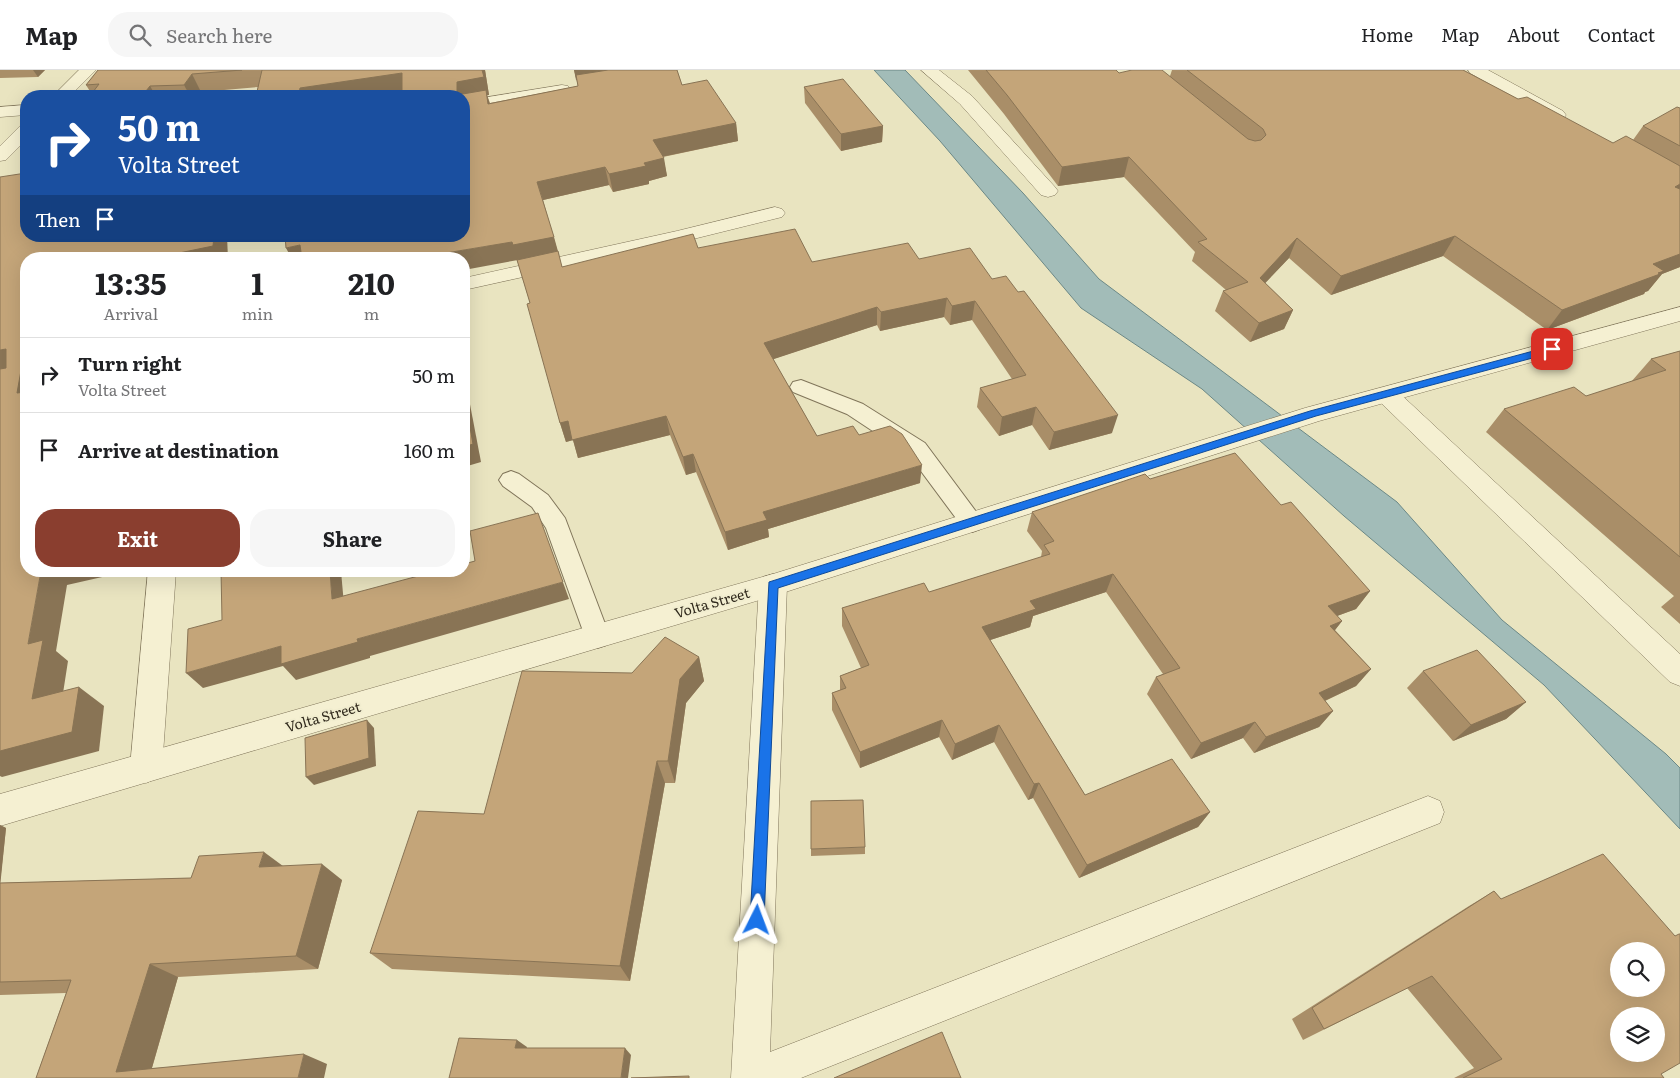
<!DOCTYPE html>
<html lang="en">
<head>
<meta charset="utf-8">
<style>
  body { margin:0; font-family:Literata,serif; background:#f6f6f6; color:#202124; height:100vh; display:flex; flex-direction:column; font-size:19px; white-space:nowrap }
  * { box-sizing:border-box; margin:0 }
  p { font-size:16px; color:#757577 }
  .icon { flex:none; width:28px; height:28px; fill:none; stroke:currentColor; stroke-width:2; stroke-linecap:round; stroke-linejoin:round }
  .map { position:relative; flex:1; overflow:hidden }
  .drawer { position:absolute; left:20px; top:182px; width:450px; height:325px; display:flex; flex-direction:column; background:#fff; border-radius:20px; box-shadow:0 5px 20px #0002 }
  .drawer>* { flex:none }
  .guide { position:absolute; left:20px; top:20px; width:450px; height:152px; border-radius:20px; box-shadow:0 5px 20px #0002; background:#1a4fa0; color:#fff; overflow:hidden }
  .buttons { position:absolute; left:1610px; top:872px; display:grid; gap:10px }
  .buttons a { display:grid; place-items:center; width:55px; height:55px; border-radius:50%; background:#fff; box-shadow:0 5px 20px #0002; font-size:25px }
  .pin { position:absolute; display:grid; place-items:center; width:42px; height:42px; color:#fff; margin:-21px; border-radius:10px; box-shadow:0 2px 8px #0006 }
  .me { position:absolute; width:55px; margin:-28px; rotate:3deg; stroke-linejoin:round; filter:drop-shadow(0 0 4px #0008) }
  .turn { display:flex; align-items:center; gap:18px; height:105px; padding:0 15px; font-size:22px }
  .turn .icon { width:65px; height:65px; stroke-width:2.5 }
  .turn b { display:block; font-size:35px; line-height:42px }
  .then { display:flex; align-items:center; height:48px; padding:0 15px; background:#0003; gap:10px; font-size:19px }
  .eta { display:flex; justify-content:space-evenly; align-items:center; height:85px; text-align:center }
  .eta b { font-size:30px; font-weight:700; line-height:35px }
  .cta { display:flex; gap:10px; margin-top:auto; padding:10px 15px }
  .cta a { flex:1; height:58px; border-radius:20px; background:#8a3e2f; color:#fff; font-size:20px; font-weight:700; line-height:58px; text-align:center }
  .cta a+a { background:#f6f6f6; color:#202124 }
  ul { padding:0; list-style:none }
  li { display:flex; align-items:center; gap:15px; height:75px; padding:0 15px; border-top:1px solid #e0e0e0 }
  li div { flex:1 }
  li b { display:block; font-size:19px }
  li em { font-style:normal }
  header { display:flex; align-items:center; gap:30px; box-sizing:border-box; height:70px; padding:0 25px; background:#fff; border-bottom:1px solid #e0e0e0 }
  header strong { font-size:24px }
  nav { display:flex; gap:28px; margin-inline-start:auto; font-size:18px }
  .search { width:350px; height:45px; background:#f6f6f6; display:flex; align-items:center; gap:12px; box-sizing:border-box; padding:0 18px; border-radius:20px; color:#757577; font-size:19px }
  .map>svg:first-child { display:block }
  .water { fill:#a2bcb8; stroke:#6b8886 }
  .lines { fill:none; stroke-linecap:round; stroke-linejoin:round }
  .service-casing { stroke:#80755a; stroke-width:2 }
  .minor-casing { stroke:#80755a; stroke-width:1 }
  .tertiary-casing { stroke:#80755a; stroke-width:1 }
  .service { fill:#f5f0d2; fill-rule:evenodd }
  .minor { fill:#f5f0d2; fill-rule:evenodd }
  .tertiary { fill:#f5f0d2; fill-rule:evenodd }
  .wall { fill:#a98e68 }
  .shaded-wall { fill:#897455 }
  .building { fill:#c4a579; stroke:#897455; fill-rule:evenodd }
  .route { fill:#1a73e8; stroke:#114b97 }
  .labels { text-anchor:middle; stroke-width:4; stroke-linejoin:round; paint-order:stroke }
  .street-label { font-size:14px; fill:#312a1d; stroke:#f1edcf }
</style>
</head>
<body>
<header>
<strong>Map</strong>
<div class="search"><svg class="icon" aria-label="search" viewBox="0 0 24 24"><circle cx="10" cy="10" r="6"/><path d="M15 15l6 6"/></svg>Search here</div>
<nav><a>Home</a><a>Map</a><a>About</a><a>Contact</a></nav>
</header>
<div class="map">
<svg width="1680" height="1008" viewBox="0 0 1680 1008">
  <rect width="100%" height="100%" fill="#e9e4c0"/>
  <path class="water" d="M 874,0 L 905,0 L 1023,123 L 1099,209 L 1397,432 L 1502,550 L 1666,684 L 1680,698 L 1680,759 L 1544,615 L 1344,446 L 1202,319 L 1081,238 L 940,71 Z"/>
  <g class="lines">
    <g class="service-casing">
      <g id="service">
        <path d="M 801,310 L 863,334 L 925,373 L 980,447 L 984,453 L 980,459 L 972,462 L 964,459 L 909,385 L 847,344 L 793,322 L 790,317 L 793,312 Z"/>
        <path d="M 511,401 L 519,404 L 548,425 L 565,448 L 610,567 L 606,575 L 597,578 L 588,575 L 546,458 L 532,437 L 503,416 L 499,410 L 503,404 Z"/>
      </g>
    </g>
    <g class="minor-casing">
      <g id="minor">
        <path d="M 79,0 L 96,0 L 70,26 L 53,26 Z"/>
        <path d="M 921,0 L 939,0 L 972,26 L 1055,117 L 1058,121 L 1055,125 L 1048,127 L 1041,125 L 960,34 Z"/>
        <path d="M 1468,0 L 1488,0 L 1563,41 L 1566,45 L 1563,49 L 1557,50 L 1551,49 L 1470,3 Z"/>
        <path d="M 562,15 L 568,16 L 570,20 L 568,24 L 464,41 L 464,31 Z"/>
        <path d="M 26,35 L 26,45 L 0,47 L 0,37 Z"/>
        <path d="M 26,55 L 26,70 L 6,90 L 0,91 L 0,76 L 20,56 Z"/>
        <path d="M 775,137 L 782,139 L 785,143 L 782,147 L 677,173 L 464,220 L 464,208 L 677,161 Z"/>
        <path d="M 1387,317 L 1395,319 L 1680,584 L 1680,616 L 1670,612 L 1379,331 L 1375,325 L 1379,319 Z"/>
        <path d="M 148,501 L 176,501 L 162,698 L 157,708 L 146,713 L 135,708 L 130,698 Z"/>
        <path d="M 773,504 L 783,507 L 787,515 L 770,982 L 1428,726 L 1440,731 L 1444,742 L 1440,753 L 801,1008 L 731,1008 L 759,515 L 763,507 Z"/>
      </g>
    </g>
    <g class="tertiary-casing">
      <path id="tertiary" d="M 1680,237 L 1680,251 L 1319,351 L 773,526 L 0,756 L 0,724 L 773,504 L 1305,338 Z"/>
    </g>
    <use href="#service" class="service"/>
    <use href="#minor" class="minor"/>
    <use href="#tertiary" class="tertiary"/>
  </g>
  <g class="wall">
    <path d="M 0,0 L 45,0 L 38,7 L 0,8 Z"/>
    <path d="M 98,0 L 485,0 L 489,25 L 487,25 L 490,33 L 578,16 L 574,0 L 677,0 L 682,15 L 736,53 L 738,71 L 663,87 L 667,106 L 649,111 L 649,114 L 613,122 L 609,115 L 543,130 L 562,197 L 698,178 L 812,192 L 919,189 L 992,209 L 1112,363 L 1049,380 L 1032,355 L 999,366 L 977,337 L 980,318 L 1012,309 L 972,250 L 950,255 L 944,247 L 880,261 L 877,255 L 773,289 L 817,366 L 859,365 L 920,413 L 768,459 L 769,467 L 728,480 L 696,402 L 686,405 L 670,365 L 578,388 L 573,370 L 566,372 L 560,353 L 530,233 L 517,190 L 464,166 L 402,21 L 371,26 L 256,26 L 258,17 L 201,22 L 198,26 L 93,26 L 86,15 Z"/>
    <path d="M 968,0 L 1116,0 L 1119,3 L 1170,6 L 1172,0 L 1463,0 L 1518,29 L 1613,73 L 1633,70 L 1643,56 L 1680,38 L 1680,197 L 1662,204 L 1648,221 L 1645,222 L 1644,224 L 1547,260 L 1443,186 L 1331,225 L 1289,188 L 1265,213 L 1293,240 L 1284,259 L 1250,272 L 1215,241 L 1223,221 L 1226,220 L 1192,191 L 1195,182 L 1124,107 L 1058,116 L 1004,44 Z"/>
    <path d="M 804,17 L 883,56 L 882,72 L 841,81 L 805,33 Z"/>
    <path d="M 1680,281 L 1680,554 L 1661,537 L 1674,526 L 1486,362 L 1504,339 L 1586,326 L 1631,312 L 1651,289 Z"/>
    <path d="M 1150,409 L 1281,435 L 1370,521 L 1356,539 L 1337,546 L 1342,551 L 1335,560 L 1371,599 L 1356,616 L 1325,631 L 1333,641 L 1319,657 L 1254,683 L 1243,668 L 1191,689 L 1147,624 L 1156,607 L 1163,604 L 1106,522 L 1033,546 L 1030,557 L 990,570 L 1085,725 L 1210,742 L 1198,757 L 1079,808 L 1033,728 L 1028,730 L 994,672 L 952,690 L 939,667 L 860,698 L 832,640 L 832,623 L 840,620 L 840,606 L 861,598 L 842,556 L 842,538 L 929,522 L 1041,487 L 1042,481 L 1027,461 L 1032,442 Z"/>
    <path d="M 699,587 L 704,611 L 686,633 L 675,713 L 665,713 L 630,911 L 392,899 L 370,883 L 484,744 Z"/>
    <path d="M 1423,601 L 1526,632 L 1506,649 L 1453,671 L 1407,618 Z"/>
    <path d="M 0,755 L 6,758 L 0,813 L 191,808 L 282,796 L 342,810 L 318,899 L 178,907 L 152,998 L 327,994 L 36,1008 L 66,923 L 0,925 Z"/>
    <path d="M 865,777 L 865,784 L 811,786 L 811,779 Z"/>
    <path d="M 1494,821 L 1501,829 L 1664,1008 L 1454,1008 L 1474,998 L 1407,918 L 1303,970 L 1292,949 L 1469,836 Z"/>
  </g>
  <g class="shaded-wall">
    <path d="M 33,0 L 45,0 L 38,7 Z"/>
    <path d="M 482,0 L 485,0 L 489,25 L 487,25 L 491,38 L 457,25 L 457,12 Z"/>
    <path d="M 574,0 L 634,0 L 576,10 Z"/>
    <path d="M 402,3 L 408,20 L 371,26 L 283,26 L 300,18 Z"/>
    <path d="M 192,4 L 201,22 L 198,26 L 190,26 L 184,15 Z"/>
    <path d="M 150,16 L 156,26 L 149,26 L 146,21 Z"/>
    <path d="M 736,53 L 738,71 L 656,88 L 653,70 Z"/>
    <path d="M 883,56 L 882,72 L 841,81 L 841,64 Z"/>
    <path d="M 1129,87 L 1124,107 L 1058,116 L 1062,97 Z"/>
    <path d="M 664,88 L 667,106 L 649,111 L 649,114 L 613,122 L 609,104 L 644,93 Z"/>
    <path d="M 605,97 L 609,115 L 543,130 L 537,112 Z"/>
    <path d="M 1680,114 L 1680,125 L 1675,117 Z"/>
    <path d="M 214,166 L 227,166 L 228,189 L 150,189 Z"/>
    <path d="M 1455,166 L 1443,186 L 1331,225 L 1341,206 Z"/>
    <path d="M 554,167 L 559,185 L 518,190 L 464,200 L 464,189 L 448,189 L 446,183 L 512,172 Z"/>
    <path d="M 1297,168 L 1289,188 L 1251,228 L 1260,208 Z"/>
    <path d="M 300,175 L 307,189 L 292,189 L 286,178 Z"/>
    <path d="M 1680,184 L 1680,197 L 1662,204 L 1648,221 L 1645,222 L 1644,224 L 1547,260 L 1562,240 L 1653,194 Z"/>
    <path d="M 947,228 L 944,247 L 880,261 L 881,242 Z"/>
    <path d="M 975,231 L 972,250 L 950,255 L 952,236 Z"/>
    <path d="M 877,237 L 877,255 L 765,292 L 764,273 Z"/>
    <path d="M 464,240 L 469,259 L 464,260 Z"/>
    <path d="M 1293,240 L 1284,259 L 1250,272 L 1259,253 Z"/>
    <path d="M 26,272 L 26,333 L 0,309 L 0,280 Z"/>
    <path d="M 464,303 L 481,392 L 464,397 Z"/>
    <path d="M 1036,337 L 1032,355 L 999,366 L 1002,347 Z"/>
    <path d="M 1118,345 L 1112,363 L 1049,380 L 1054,362 Z"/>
    <path d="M 666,346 L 670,365 L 578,388 L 573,370 L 566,372 L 560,353 L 568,351 Z"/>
    <path d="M 693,384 L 696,402 L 686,405 L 683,387 Z"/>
    <path d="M 922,395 L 920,413 L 768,459 L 769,467 L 728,480 L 725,462 L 763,442 Z"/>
    <path d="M 538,443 L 569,529 L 370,586 L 370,588 L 296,610 L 283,596 L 203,618 L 186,603 L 281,576 L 357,569 L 563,512 Z"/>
    <path d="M 41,501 L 111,501 L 111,505 L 67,515 L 56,581 L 68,591 L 59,649 L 32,629 L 28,574 Z"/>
    <path d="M 330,501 L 341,501 L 345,546 L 332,529 Z"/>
    <path d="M 1113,504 L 1106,522 L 1033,546 L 1030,557 L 978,574 L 982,557 L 1030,531 Z"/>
    <path d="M 1370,521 L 1356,539 L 1315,554 L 1328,536 Z"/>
    <path d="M 1342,551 L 1328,569 L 1330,556 Z"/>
    <path d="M 699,587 L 704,611 L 686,633 L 675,713 L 668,691 L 680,609 Z"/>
    <path d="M 1371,599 L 1356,616 L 1305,640 L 1319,623 Z"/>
    <path d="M 79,617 L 104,636 L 99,681 L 2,707 L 0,706 L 0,681 Z"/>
    <path d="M 1526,632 L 1506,649 L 1453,671 L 1471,655 Z"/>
    <path d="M 1333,641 L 1319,657 L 1254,683 L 1266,667 Z"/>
    <path d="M 367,650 L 374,658 L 376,696 L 314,715 L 306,707 Z"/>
    <path d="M 942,650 L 939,667 L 860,698 L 860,682 Z"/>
    <path d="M 1255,652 L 1243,668 L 1191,689 L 1201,673 Z"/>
    <path d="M 999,655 L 994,672 L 952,690 L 955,674 Z"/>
    <path d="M 657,691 L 665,713 L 630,911 L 620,896 Z"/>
    <path d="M 1039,713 L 1033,728 L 1028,730 L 1034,714 Z"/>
    <path d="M 1210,742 L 1198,757 L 1079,808 L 1087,795 Z"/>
    <path d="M 0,755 L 6,758 L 0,817 Z"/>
    <path d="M 264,782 L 287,799 L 259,797 Z"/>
    <path d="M 322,794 L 342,810 L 318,899 L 296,886 Z"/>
    <path d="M 150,894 L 178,907 L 149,1008 L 116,1002 Z"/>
    <path d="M 517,970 L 527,977 L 525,985 L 515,978 Z"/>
    <path d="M 625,978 L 631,985 L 628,1008 L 621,1008 Z"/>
    <path d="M 304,984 L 327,994 L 324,1008 L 298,1008 Z"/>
  </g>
  <g class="building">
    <path d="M 98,0 L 242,0 L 192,4 L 184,15 L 150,16 L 146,21 L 93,22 L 99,14 L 86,15 Z"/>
    <path d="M 262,0 L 482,0 L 484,7 L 457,12 L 457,25 L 486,20 L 488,34 L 578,16 L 576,5 L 608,0 L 677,0 L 682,15 L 707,10 L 736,53 L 653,70 L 664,88 L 644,93 L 646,96 L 609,104 L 605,97 L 537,112 L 554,167 L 513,175 L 512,172 L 446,183 L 448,189 L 302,189 L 300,175 L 286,178 L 285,166 L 464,166 L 464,26 L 402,26 L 402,3 L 300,18 L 299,24 L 283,26 L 256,26 Z"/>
    <path d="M 986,0 L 1116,0 L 1119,3 L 1132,0 L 1162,0 L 1248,69 L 1255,71 L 1261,70 L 1266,65 L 1263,59 L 1187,0 L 1463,0 L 1518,29 L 1527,27 L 1613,73 L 1626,66 L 1680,96 L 1680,114 L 1675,117 L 1680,119 L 1680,184 L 1653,194 L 1664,201 L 1658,203 L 1660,204 L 1562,240 L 1455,166 L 1341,206 L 1297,168 L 1260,208 L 1293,240 L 1259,253 L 1223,221 L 1248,212 L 1198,172 L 1207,169 L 1129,87 L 1062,97 L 1007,25 Z"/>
    <path d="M 843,9 L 883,56 L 841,64 L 804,17 Z"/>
    <path d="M 1677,37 L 1680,38 L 1680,76 L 1643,56 Z"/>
    <path d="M 26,103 L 26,166 L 214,166 L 213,176 L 150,189 L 26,189 L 26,272 L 17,323 L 26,322 L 26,501 L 41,501 L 28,574 L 43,570 L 32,629 L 79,617 L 72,662 L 0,681 L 0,299 L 6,298 L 6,279 L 0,280 L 0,107 Z"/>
    <path d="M 795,159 L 812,192 L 908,173 L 919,189 L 970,178 L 992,209 L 1006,206 L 1018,222 L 1024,221 L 1118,345 L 1054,362 L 1036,337 L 1002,347 L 980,318 L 1026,305 L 975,231 L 952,236 L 947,228 L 881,242 L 877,237 L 764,273 L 817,366 L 853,356 L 859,365 L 890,356 L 902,364 L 922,395 L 763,442 L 767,450 L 725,462 L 693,384 L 683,387 L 666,346 L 572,370 L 568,351 L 560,353 L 527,234 L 530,233 L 517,190 L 558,181 L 562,197 L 693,164 L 698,178 Z"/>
    <path d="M 1680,281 L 1680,487 L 1504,339 L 1574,317 L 1586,326 L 1666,300 L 1651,289 Z"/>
    <path d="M 464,324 L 473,374 L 464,377 Z"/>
    <path d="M 1235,383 L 1281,435 L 1291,432 L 1370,521 L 1328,536 L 1342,551 L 1330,556 L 1371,599 L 1319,623 L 1333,641 L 1266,667 L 1255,652 L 1201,673 L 1156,607 L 1180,598 L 1113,504 L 1030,531 L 1036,539 L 982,557 L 1085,725 L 1172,689 L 1210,742 L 1087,795 L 1039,713 L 1034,714 L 999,655 L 955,674 L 942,650 L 860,682 L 832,623 L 846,618 L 840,606 L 869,595 L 842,538 L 924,513 L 929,522 L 1050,484 L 1044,475 L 1054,471 L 1032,442 L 1145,404 L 1150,409 Z"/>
    <path d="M 538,443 L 563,512 L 357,569 L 358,572 L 281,594 L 281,576 L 186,603 L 188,559 L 222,550 L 221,501 L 330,501 L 332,529 L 437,501 L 464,501 L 464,494 L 475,491 L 470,461 Z"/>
    <path d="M 665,567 L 699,587 L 680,609 L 668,691 L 657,691 L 620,896 L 370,883 L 418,741 L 484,744 L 522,601 L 632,603 Z"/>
    <path d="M 1477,580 L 1526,632 L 1471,655 L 1423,601 Z"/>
    <path d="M 367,650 L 369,688 L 306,707 L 305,668 Z"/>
    <path d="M 863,730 L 865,777 L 811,779 L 811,731 Z"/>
    <path d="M 264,782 L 259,797 L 322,794 L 296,886 L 150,894 L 116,1002 L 304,984 L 298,1008 L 36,1008 L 71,910 L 0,912 L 0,813 L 191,808 L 199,786 Z"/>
    <path d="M 1603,784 L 1675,866 L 1679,864 L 1680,864 L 1680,993 L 1661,1004 L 1664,1008 L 1463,1008 L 1502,989 L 1432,906 L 1324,959 L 1312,938 L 1494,821 L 1501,829 ZM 1619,881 L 1656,881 L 1656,919 L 1619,919 ZM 1619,946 L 1656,946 L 1656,984 L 1619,984 Z"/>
    <path d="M 942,962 L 961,1008 L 834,1008 Z"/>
    <path d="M 459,968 L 517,970 L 515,978 L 625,978 L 621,1008 L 449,1008 Z"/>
    <path d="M 689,1006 L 689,1008 L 631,1008 Z"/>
  </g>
  <path class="route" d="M 1552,276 L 1555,277 L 1555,282 L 1316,346 L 778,518 L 764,850 L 762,856 L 757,858 L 752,856 L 750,850 L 769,512 L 1310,341 Z"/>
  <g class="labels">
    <g class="street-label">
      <text transform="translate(712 533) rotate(-16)" y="5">Volta Street</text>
      <text transform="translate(323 647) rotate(-16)" y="5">Volta Street</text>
    </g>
  </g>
</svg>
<div class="buttons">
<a><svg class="icon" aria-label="search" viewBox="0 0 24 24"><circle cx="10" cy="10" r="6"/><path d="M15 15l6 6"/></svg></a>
<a><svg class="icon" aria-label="layers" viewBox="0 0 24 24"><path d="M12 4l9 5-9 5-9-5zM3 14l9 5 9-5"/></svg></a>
</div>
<div class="pin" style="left:1552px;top:279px;background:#d93025"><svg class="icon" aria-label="arrive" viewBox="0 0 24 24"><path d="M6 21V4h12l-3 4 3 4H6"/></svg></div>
<svg class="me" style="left:757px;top:850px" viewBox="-20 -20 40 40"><path d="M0-17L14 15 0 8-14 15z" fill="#1a73e8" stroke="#fff" stroke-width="4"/></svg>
<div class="guide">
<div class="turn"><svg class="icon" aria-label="right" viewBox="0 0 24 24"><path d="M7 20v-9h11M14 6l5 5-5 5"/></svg><div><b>50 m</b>Volta Street</div></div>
<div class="then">Then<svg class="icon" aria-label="arrive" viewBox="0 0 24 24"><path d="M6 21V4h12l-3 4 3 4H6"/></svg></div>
</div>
<section class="drawer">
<div class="eta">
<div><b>13:35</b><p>Arrival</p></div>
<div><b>1</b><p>min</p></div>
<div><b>210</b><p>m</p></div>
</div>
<ul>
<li><svg class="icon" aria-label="right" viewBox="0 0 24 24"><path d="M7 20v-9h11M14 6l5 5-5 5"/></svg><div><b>Turn right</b><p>Volta Street</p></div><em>50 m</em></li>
<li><svg class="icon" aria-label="arrive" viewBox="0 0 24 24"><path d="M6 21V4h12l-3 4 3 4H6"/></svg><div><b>Arrive at destination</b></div><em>160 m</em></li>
</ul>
<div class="cta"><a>Exit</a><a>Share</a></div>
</section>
</div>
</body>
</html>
